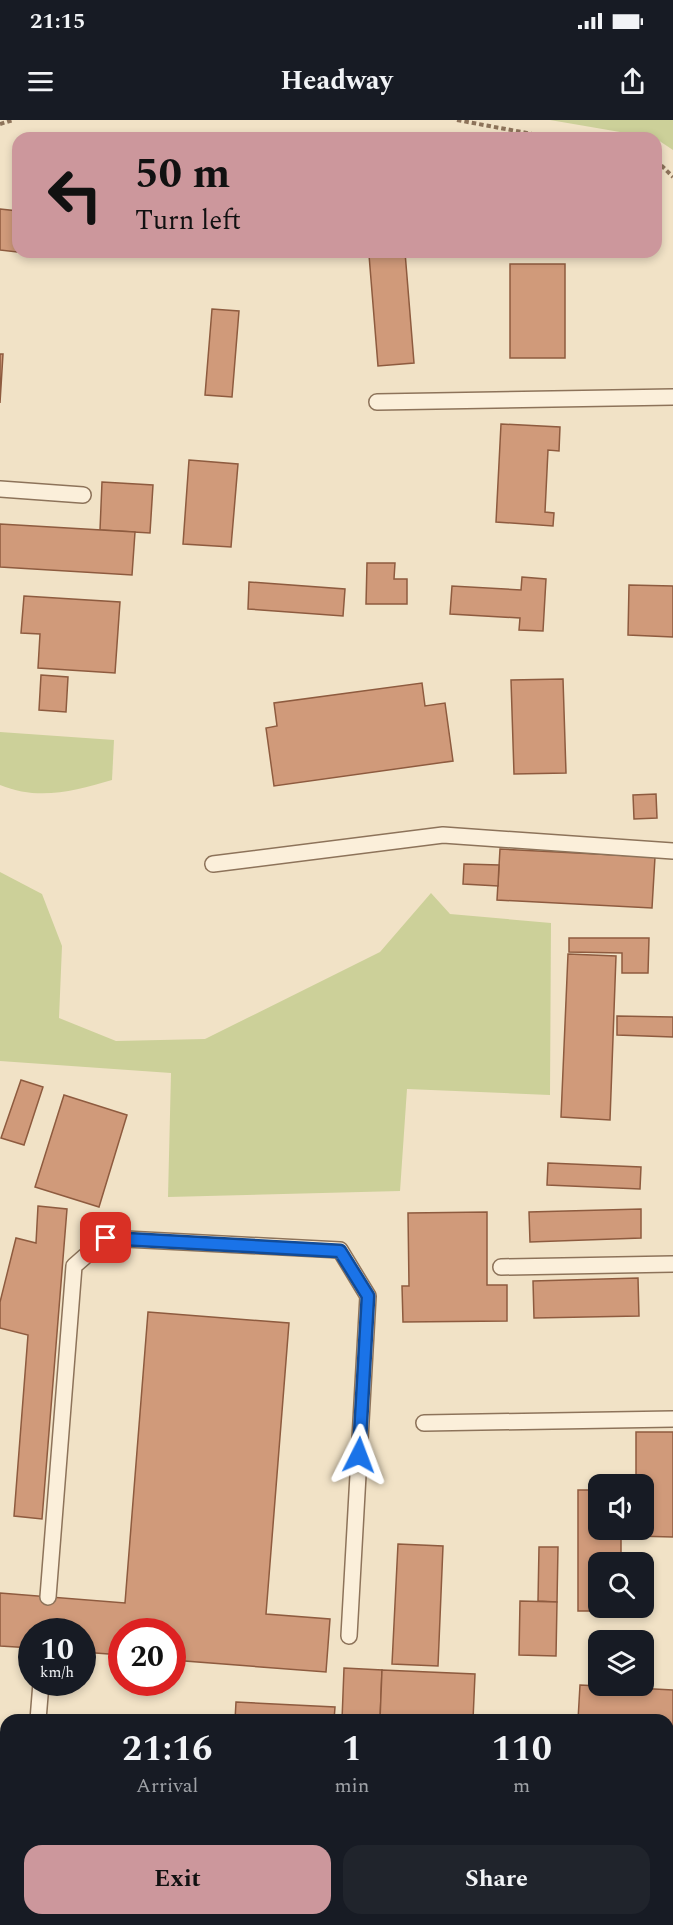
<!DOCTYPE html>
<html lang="en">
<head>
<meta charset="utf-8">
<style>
  body { margin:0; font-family:Spectral,serif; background:#20242c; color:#f1f3f6; height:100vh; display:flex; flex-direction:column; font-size:22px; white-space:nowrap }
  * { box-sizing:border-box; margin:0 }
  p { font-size:20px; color:#9ea1a6 }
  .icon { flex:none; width:33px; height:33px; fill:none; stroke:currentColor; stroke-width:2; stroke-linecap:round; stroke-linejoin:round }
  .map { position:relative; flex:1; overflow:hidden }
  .panel { position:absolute; left:0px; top:1594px; width:674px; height:212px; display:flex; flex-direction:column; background:#171b24; border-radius:18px 18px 0 0; box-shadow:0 3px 9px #0003 }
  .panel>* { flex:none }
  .hud { position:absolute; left:12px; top:12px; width:650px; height:126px; border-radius:18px; box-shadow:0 3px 9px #0003; background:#cc979c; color:#111; overflow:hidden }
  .buttons { position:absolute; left:588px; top:1354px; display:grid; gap:12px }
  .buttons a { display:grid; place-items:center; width:66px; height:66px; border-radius:12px; background:#171b24; box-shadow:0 3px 9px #0003; font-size:30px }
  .speed { position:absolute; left:18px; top:1498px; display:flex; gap:12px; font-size:30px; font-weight:700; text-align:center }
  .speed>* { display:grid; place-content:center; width:78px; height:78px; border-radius:50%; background:#171b24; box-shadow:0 3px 9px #0003; line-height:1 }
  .speed small { font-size:15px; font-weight:400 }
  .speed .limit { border:9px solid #d22; background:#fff; color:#111 }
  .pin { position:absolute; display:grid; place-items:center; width:51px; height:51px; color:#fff; margin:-26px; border-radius:12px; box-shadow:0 3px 9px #0006 }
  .me { position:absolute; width:66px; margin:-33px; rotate:3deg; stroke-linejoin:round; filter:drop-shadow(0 0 4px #0008) }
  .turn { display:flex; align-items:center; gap:21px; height:126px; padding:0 24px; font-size:27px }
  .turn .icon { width:78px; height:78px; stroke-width:2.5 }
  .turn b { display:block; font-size:42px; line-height:51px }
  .eta { display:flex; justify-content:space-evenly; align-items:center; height:102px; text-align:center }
  .eta b { font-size:36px; font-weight:700; line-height:42px }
  .cta { display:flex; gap:12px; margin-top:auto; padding:12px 24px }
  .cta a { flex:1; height:69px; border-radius:18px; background:#cc979c; color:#111; font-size:24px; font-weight:700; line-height:69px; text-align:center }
  .cta a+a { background:#20242c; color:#f1f3f6 }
  .status { display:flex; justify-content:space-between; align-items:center; height:42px; padding:0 30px; background:#171b24; direction:ltr }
  .status svg { height:16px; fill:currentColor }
  header { display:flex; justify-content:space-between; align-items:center; height:78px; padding:0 24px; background:#171b24; font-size:27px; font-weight:700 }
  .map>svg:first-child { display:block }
  .green { fill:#ccd099 }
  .building { fill:#d09a7a; stroke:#8e5b3f; stroke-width:1.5 }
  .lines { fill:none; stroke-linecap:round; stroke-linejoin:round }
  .service-casing { stroke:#8d735a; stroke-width:18 }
  .primary-casing { stroke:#5b412f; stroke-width:36 }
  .path { stroke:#8d735a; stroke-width:4; stroke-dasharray:4.5 3; stroke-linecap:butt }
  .service { stroke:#fbefda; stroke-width:15 }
  .primary { stroke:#f5d59d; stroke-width:33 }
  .route-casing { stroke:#114b97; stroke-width:15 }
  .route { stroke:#1a73e8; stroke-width:10 }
</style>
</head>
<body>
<div class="status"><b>21:15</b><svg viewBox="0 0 49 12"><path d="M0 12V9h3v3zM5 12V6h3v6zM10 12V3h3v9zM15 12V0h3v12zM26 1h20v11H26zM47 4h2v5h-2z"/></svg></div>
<header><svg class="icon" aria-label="menu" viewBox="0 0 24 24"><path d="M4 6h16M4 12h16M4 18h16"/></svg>Headway<svg class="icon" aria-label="share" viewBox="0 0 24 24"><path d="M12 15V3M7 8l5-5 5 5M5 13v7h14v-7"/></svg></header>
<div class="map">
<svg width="673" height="1805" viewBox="0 0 673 1805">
  <rect width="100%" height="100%" fill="#f1e2c6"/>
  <g class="green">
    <path d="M 550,0 L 673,0 L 673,30 L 655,18 Z"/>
    <path d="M 0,612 L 114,620 L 112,660 C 74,671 39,681 0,665 Z"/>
    <path d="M 0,752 L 42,774 L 62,826 L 59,898 L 116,921 L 205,919 L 380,832 L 431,773 L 450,794 L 551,803 L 550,975 L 407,969 L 400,1071 L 168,1077 L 171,953 L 0,941 Z"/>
  </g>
  <g class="building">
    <path d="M 0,89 L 18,91 L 17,132 L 0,130 Z"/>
    <path d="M 405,132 L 414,243 L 378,246 L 369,135 Z"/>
    <rect x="510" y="144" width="55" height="94"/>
    <path d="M 212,189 L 239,191 L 232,277 L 205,275 Z"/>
    <path d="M 0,234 L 3,234 L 0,283 Z"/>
    <path d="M 501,304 L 560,307 L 559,331 L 548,330 L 545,392 L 554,393 L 553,406 L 496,402 Z"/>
    <path d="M 189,340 L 238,344 L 231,427 L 183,424 Z"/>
    <path d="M 102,362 L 153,365 L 150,413 L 100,410 Z"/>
    <path d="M 0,404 L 135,412 L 132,455 L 0,447 Z"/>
    <path d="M 367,443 L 395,443 L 394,459 L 407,459 L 407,484 L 366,484 Z"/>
    <path d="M 522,457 L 546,459 L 543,511 L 519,510 L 520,498 L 450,494 L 452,466 L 521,470 Z"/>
    <path d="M 249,462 L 345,469 L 343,496 L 248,489 Z"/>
    <path d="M 629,465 L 673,466 L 673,517 L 628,515 Z"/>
    <path d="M 24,476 L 120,482 L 115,553 L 38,548 L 40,514 L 21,513 Z"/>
    <path d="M 41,555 L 68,557 L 66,592 L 39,590 Z"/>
    <path d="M 563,559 L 566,653 L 514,654 L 511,560 Z"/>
    <path d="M 422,563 L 425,586 L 445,583 L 453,641 L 274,666 L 266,608 L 277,606 L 274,583 Z"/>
    <path d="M 656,674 L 657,698 L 634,699 L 633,675 Z"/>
    <path d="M 500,729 L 655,737 L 652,788 L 497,780 Z"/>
    <path d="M 464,744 L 499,745 L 498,766 L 463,764 Z"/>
    <path d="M 569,818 L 649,818 L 648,853 L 622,853 L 622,833 L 569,832 Z"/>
    <path d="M 568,834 L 616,836 L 610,1000 L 561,997 Z"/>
    <path d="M 617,896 L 673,897 L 673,917 L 617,915 Z"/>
    <path d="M 21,960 L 43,967 L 24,1025 L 1,1018 Z"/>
    <path d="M 64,975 L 127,995 L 99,1087 L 35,1067 Z"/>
    <path d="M 548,1043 L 641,1047 L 640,1069 L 547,1065 Z"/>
    <path d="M 38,1086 L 67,1089 L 42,1399 L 14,1396 L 28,1215 L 0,1208 L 0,1182 L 16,1118 L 36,1123 Z"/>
    <path d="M 641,1089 L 641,1118 L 530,1122 L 529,1092 Z"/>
    <path d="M 487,1092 L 487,1165 L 507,1165 L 507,1201 L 403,1202 L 402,1166 L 409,1166 L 408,1093 Z"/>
    <path d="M 638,1158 L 639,1196 L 534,1198 L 533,1161 Z"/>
    <path d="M 148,1192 L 289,1203 L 266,1494 L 330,1499 L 326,1552 L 172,1540 L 172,1512 L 122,1512 L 122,1535 L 82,1532 L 82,1512 L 32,1512 L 32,1528 L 0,1526 L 0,1473 L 125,1483 Z"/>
    <path d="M 636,1312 L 673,1312 L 673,1417 L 635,1416 L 635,1410 L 644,1410 L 644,1365 L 636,1365 Z"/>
    <path d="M 578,1370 L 598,1370 L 598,1410 L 621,1410 L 621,1443 L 598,1443 L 598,1488 L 621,1488 L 621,1491 L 578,1491 Z"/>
    <path d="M 398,1424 L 443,1426 L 438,1546 L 392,1544 Z"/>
    <path d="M 539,1427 L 558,1427 L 557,1482 L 538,1481 Z"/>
    <path d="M 520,1481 L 557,1482 L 556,1536 L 519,1535 Z"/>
    <path d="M 344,1548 L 382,1550 L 380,1600 L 342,1600 Z"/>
    <path d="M 382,1550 L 475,1554 L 473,1600 L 380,1600 Z"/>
    <path d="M 580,1565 L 673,1570 L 673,1670 L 668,1670 L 668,1600 L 578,1600 Z"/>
    <path d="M 236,1582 L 335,1587 L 334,1600 L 235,1600 Z"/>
  </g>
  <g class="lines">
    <g class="service-casing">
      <g id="service">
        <path d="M 377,282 L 673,277"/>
        <path d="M 0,369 L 83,375"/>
        <path d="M 213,744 L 443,715 L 673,731"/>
        <path d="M 501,1147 L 673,1144"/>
        <path d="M 424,1303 L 673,1299"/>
        <path d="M 48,1477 L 74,1146 L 106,1118 L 340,1130 L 368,1176 L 349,1516"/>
        <path d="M 38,1600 L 41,1563"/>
        <path d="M 153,1805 L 154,1800"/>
        <path d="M 271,1805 L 272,1800"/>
      </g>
    </g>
    <g class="primary-casing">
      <g id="primary">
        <path d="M 0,1669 L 6,1670"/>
        <path d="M 668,1717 L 673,1717"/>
        <path d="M 0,1718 L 6,1719"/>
        <path d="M 668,1772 L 673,1773"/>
      </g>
    </g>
    <g class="path">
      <path d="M 457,0 L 554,18"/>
      <path d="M 0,4 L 13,0"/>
      <path d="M 656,40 L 673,57"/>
      <path d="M 0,1632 L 6,1633"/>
      <path d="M 668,1680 L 673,1681"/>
      <path d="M 627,1800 L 662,1803"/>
    </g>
    <use href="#service" class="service"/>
    <use href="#primary" class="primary"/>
  </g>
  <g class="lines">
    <g class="route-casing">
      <path id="route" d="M 106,1118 L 340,1131 L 368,1176 L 359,1335"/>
    </g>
    <use href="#route" class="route"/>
  </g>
</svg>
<div class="buttons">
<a><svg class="icon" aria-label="sound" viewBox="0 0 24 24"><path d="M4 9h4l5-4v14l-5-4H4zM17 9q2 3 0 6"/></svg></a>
<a><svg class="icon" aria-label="search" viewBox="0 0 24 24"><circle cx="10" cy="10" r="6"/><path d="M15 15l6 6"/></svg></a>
<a><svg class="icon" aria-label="layers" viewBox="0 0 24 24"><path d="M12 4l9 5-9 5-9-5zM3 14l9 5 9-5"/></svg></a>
</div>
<div class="speed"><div>10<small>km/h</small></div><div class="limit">20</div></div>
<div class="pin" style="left:106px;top:1118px;background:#d93025"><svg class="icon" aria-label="arrive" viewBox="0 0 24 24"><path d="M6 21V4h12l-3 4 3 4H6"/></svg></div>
<svg class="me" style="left:359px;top:1335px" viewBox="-20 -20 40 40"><path d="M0-17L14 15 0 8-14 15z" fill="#1a73e8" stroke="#fff" stroke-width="4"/></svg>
<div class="hud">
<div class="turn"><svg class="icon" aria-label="left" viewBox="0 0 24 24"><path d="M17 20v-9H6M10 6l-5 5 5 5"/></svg><div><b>50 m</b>Turn left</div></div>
</div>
<section class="panel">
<div class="eta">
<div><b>21:16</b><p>Arrival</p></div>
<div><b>1</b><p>min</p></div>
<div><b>110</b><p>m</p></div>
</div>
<div class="cta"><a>Exit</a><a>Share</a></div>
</section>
</div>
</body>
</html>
